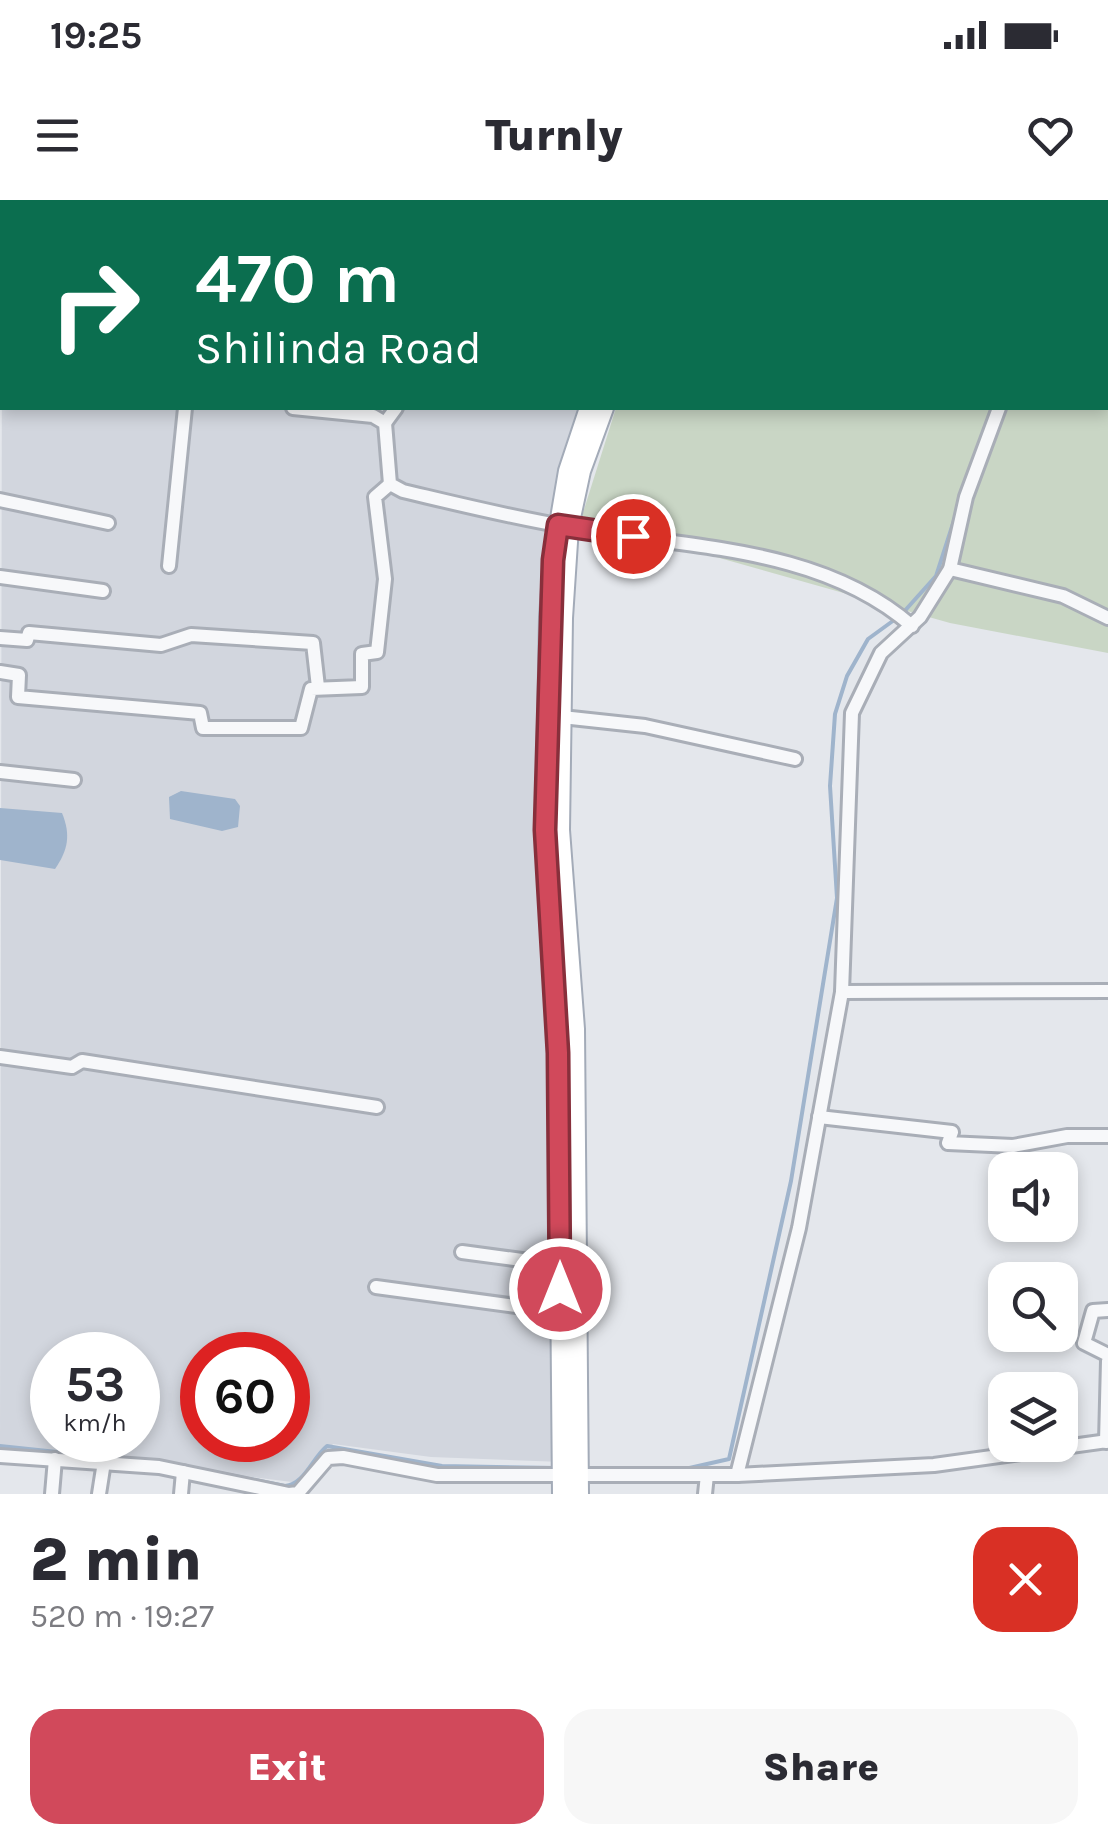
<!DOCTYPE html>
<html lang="en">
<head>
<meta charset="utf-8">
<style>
  body { margin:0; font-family:Karla,sans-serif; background:#f7f7f7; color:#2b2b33; height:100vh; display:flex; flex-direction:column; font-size:38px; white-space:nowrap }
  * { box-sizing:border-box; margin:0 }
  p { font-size:32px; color:#7c7c81 }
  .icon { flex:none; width:55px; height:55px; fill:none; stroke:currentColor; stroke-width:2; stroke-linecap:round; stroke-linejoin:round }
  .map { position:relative; height:1294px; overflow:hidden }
  .panel { display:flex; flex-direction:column; background:#fff; flex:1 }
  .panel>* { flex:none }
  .hud { position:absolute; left:0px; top:0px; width:1110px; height:210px; box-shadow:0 5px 15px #0003; background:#0b6e4f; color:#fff; overflow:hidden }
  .buttons { position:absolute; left:988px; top:952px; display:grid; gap:20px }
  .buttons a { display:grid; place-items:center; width:90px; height:90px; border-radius:20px; background:#fff; box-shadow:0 5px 15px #0003; font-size:50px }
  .speed { position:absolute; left:30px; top:1132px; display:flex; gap:20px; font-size:50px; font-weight:700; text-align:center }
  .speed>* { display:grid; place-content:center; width:130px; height:130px; border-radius:50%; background:#fff; box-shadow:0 5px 15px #0003; line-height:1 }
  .speed small { font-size:25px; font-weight:400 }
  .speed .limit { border:15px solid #d22; background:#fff; color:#111 }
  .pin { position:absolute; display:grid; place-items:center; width:85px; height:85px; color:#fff; margin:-42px; border:5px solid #fff; border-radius:50%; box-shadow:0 2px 10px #0007 }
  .me { position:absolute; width:110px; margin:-55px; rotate:0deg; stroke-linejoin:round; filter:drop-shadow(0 0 8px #0008) }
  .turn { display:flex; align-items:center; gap:35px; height:210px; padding:0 30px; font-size:45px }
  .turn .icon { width:130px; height:130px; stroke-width:2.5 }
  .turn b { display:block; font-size:70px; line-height:85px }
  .round { display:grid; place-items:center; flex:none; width:105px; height:105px; border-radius:30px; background:#f7f7f7 }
  .overview { display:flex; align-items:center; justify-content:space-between; height:170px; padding:0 30px }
  h1 { font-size:60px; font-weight:800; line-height:75px }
  .cta { display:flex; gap:20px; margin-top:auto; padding:20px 30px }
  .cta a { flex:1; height:115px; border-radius:30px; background:#d1495b; color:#fff; font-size:40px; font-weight:800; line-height:115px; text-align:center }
  .cta a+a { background:#f7f7f7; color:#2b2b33 }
  .status { display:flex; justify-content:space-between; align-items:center; height:70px; padding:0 50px; background:#fff; direction:ltr }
  .status svg { height:28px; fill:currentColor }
  header { display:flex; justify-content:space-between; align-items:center; height:130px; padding:0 30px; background:#fff; font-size:45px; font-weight:800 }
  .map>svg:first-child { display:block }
  .built { fill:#d2d6de; fill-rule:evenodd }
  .green { fill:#c9d6c5 }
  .water { fill:#9fb4cc }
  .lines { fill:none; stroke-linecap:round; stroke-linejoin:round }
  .stream { stroke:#9fb4cc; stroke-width:4 }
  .minor-casing { stroke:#a9aeb7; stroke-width:18 }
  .major-casing { stroke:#a3abb8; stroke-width:22 }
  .minor { stroke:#f7f8fa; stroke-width:12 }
  .major { stroke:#fff; stroke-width:18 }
  .route-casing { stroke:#882f3b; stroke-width:25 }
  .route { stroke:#d1495b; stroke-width:18 }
</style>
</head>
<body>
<div class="status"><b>19:25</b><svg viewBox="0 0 49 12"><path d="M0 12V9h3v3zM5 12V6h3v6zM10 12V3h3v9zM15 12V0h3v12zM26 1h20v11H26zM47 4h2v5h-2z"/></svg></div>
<header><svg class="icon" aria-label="menu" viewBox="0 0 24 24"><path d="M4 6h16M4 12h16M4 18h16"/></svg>Turnly<svg class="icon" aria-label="heart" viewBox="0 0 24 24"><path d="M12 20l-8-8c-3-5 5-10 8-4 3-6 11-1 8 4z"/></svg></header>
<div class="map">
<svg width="1108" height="1294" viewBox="0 0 1108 1294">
  <rect width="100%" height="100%" fill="#e4e7ec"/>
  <g class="built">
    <path d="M 42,0 L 698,0 L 41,2 Z"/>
    <path d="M 2,110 L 2,208 L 589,208 L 554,306 L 543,363 L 542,624 L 563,1262 L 431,1257 L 333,1244 L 300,1283 L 0,1246 ZM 52,1155 L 138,1155 L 138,1240 L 52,1240 ZM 202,1155 L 288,1155 L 288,1240 L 202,1240 Z"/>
  </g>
  <path class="green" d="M 725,0 L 1108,0 L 1108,453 L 950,423 L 581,319 L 616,208 L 1108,208 L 1108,2 Z"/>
  <g class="water">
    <path d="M 181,591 L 235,599 L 240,606 L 238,627 L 222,631 L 170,619 L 169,597 Z"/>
    <path d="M 0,608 L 62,613 C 71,635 68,650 55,669 L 0,660 Z"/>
  </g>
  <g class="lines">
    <g class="stream">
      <path d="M 0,105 L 2,100"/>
      <path d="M 977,250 L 992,208"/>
      <path d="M 0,1246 L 95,1256"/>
      <path d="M 174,1264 L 285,1286 C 305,1284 312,1258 327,1246 L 442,1266 L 556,1268"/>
      <path d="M 685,1269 L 729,1259 L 791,981 L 837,698 L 830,586 L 835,514 L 847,476 L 868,439 L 901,415 L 936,376 L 957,311"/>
    </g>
    <g class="minor-casing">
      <g id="minor">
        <path d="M 12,0 L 40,2"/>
        <path d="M 260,0 L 269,2"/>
        <path d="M 808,0 L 810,2"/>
        <path d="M 958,0 L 961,2"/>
        <path d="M 1103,0 L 1107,2"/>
        <path d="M 295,2 L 296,0"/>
        <path d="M 520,2 L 521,0"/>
        <path d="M 636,2 L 637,0"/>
        <path d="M 0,93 L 2,87"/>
        <path d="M 1108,117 L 1108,116"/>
        <path d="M 293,208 L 373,216 L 385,223 L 390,284 L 403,291 C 458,304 514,318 569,327 C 684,348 819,345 912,426"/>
        <path d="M 385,223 L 396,208"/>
        <path d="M 0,300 L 108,323"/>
        <path d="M 169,366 L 185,208"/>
        <path d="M 950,369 L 1063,396 L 1108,418"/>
        <path d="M 0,377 L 103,391"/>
        <path d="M 0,438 L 27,440 L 29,433 L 161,445 L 191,435 L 313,443 L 318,487"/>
        <path d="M 0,472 L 19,475 L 18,497 L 200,513 L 203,528 L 301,528 L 311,489 L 362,487 L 362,454 L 377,452 L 385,379 L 375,297 L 390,284"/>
        <path d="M 562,517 L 645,526 L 795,559"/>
        <path d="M 0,572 L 74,580"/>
        <path d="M 842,792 L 1108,791"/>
        <path d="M 0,857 L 72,867 L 82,861 L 377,907"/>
        <path d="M 819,917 L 952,932 L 948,943 L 1013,946 L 1067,936 L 1108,936"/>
        <path d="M 462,1052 L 559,1065"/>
        <path d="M 376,1087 L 560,1112"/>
        <path d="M 1108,1110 L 1093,1111 L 1084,1143 L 1108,1155"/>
        <path d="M 1106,1242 L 1108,1161"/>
        <path d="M 0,1256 L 159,1267 L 289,1294 L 298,1293 L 328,1258 L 343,1257 L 437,1275 L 737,1275 L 934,1265 L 1108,1241"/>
        <path d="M 737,1275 L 799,1028 L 842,792 L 852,513 L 881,453 L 920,417 L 950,369 L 966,297 L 999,208"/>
        <path d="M 52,1294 L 55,1259"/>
        <path d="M 99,1294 L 104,1262"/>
        <path d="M 181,1294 L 183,1272"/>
        <path d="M 705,1294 L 707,1275"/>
      </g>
    </g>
    <g class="major-casing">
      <g id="major">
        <path d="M 696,2 L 698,0"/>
        <path d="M 717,2 L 718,0"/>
        <path d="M 562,1294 L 558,853 L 545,630 L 549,417 L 553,360 L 568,271 L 589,208"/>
        <path d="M 579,1294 L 575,829 L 560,630 L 563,418 L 569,327 L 581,271 L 604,208"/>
      </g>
    </g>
    <use href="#minor" class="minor"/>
    <use href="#major" class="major"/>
  </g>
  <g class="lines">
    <g class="route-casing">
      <path id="route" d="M 560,1089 L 558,853 L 545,630 L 553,360 L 558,325 L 633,336"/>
    </g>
    <use href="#route" class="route"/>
  </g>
</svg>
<div class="buttons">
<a><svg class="icon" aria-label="sound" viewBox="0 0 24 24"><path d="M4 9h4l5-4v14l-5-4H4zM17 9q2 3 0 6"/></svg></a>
<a><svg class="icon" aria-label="search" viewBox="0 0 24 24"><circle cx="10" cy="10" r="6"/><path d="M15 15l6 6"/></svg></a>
<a><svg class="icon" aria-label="layers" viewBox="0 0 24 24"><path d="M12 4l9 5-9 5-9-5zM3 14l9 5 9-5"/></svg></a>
</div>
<div class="speed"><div>53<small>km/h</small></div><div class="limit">60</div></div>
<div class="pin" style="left:633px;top:336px;background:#d93025"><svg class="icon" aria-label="arrive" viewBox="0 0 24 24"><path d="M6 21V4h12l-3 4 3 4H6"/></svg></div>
<svg class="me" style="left:560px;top:1089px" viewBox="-20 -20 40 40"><circle r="17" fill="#d1495b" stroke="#fff" stroke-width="3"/><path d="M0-11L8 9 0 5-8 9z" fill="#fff"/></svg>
<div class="hud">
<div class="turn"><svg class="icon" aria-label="right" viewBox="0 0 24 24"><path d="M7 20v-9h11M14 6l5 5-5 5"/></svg><div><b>470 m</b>Shilinda Road</div></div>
</div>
</div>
<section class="panel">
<div class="overview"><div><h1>2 min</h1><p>520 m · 19:27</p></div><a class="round" style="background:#d93025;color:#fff"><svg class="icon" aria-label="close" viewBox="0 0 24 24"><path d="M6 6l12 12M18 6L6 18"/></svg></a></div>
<div class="cta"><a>Exit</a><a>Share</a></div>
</section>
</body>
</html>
